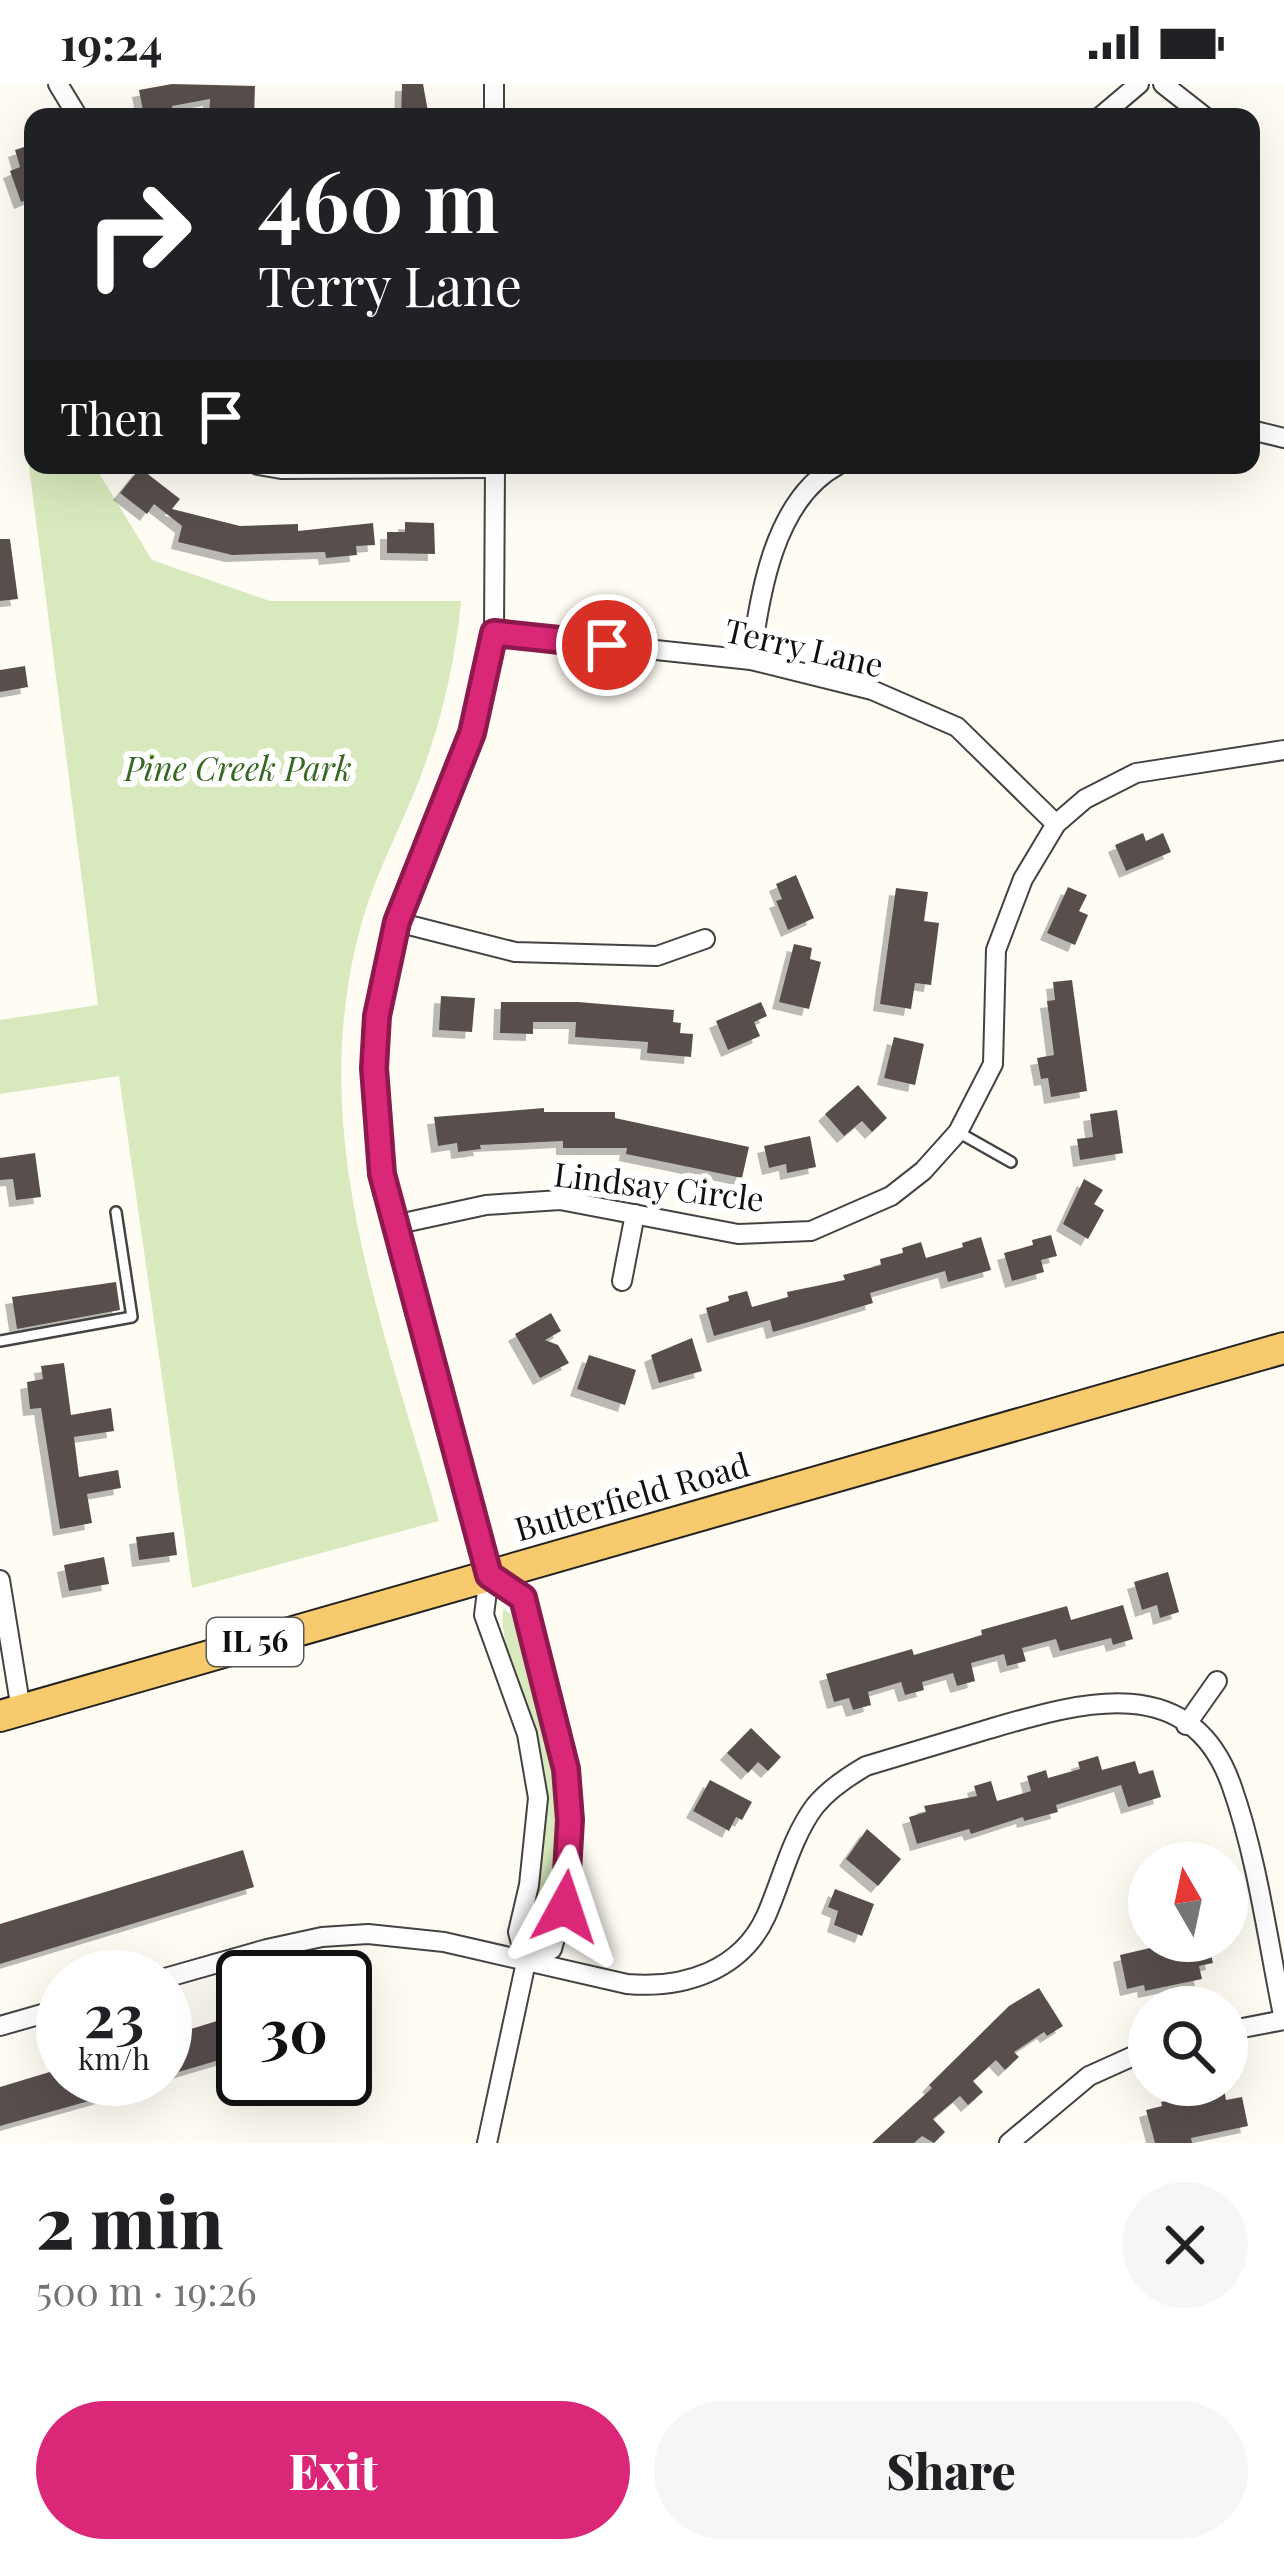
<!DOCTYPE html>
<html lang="en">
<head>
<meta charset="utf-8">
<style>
  body { margin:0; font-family:"Playfair Display",serif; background:#f6f6f6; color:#202124; height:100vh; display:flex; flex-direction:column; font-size:45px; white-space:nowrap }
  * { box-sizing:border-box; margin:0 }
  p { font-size:39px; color:#757577 }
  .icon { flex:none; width:66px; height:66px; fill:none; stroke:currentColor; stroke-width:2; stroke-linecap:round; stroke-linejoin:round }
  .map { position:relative; height:2059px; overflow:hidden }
  .panel { display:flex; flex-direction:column; background:#fff; flex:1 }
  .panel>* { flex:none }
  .guide { position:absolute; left:24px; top:24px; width:1236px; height:366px; border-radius:24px; box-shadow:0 12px 48px #0002; background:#202124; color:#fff; overflow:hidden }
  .needle { width:78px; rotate:351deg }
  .tools { position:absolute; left:1128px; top:1758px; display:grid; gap:24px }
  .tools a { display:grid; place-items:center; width:120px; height:120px; border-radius:50%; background:#fff; box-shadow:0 12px 48px #0002; font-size:60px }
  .speed { position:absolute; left:36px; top:1866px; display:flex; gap:24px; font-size:60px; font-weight:700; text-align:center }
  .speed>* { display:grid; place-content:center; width:156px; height:156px; border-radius:50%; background:#fff; box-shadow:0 12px 48px #0002; line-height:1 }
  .speed small { font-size:30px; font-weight:400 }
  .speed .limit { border:6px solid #111; border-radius:18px; background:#fff; color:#111 }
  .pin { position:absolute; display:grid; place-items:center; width:102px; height:102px; color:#fff; margin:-51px; border:6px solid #fff; border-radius:50%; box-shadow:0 3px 12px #0007 }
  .me { position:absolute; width:132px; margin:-66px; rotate:5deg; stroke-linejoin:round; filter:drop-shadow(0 0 9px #0008) }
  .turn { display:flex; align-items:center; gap:42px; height:252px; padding:0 36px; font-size:54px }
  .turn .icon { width:156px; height:156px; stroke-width:2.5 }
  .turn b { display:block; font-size:84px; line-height:102px }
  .then { display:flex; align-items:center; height:114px; padding:0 36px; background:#0003; gap:24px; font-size:45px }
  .round { display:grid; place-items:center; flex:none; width:126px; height:126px; border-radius:63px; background:#f6f6f6 }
  .summary { display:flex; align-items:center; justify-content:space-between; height:204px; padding:0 36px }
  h1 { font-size:72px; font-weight:800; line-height:90px }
  .button { display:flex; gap:24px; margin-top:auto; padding:24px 36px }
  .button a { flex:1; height:138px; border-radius:72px; background:#db2777; color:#fff; font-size:48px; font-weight:800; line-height:138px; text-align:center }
  .button a+a { background:#f6f6f6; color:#202124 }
  .status { display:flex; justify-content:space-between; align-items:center; height:84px; padding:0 60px; background:#fff; direction:ltr }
  .status svg { height:33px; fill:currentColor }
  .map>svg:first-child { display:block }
  .green { fill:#d8eabd }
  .building { fill:#59504d; filter:url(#shadow) }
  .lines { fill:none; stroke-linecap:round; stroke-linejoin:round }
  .service-casing { stroke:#434343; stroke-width:14 }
  .minor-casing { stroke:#434343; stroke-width:22 }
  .primary-casing { stroke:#212121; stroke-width:34 }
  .service { stroke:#fff; stroke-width:9 }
  .minor { stroke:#fff; stroke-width:18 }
  .primary { stroke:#f6ca6d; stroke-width:30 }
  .route-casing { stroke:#8e194d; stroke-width:30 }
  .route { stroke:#db2777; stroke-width:21 }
  .labels { text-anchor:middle; stroke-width:12; stroke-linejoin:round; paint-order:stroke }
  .shield { fill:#fff; stroke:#585858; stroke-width:3 }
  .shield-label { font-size:30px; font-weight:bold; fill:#101010 }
  .street-label { font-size:33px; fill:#101010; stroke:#fff }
  .park-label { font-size:33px; font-style:italic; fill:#356820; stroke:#fff }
</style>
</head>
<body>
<div class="status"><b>19:24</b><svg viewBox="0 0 49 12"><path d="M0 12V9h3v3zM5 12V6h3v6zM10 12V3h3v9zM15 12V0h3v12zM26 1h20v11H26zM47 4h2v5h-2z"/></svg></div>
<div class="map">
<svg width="1284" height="2059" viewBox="0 0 1284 2059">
  <defs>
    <filter id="shadow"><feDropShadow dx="-7" dy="7" stdDeviation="0" flood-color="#0004"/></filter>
  </defs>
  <rect width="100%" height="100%" fill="#fffcf4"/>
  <g class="green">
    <path d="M 33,356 L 33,381 L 94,381 L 152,476 L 270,517 L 461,517 C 455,579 442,636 420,694 C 401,743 376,788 362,838 C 303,1045 383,1239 439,1437 L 192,1504 L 119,992 L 0,1010 L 0,936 L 98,921 L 26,359 Z"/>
    <path d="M 503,1525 L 511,1530 L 557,1686 L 562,1785 L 545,1859 L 537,1864 L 525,1855 C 543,1782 553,1716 533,1642 C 523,1606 499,1563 503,1525 Z"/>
  </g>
  <g class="building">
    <path d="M 172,0 L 255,2 L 254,33 L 209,33 L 210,15 L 172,22 L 173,27 L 144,32 L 139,6 Z"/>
    <path d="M 402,0 L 423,0 L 429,33 L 401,33 Z"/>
    <path d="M 33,60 L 33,113 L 21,118 L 10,87 L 20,83 L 15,66 Z"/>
    <path d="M 140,384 L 180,415 L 172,425 L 240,442 L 298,440 L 298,447 L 373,439 L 375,461 L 356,462 L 357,471 L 326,474 L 325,468 L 232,471 L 178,458 L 182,442 L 154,420 L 147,430 L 120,409 Z"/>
    <path d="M 405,438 L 434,439 L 435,470 L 387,469 L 387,448 L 405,448 Z"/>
    <path d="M 0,455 L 10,455 L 18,515 L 0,517 Z"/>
    <path d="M 25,582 L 28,603 L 0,608 L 0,586 Z"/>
    <path d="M 1143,749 L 1146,757 L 1163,749 L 1171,768 L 1126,787 L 1115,761 Z"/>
    <path d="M 796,791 L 814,834 L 788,846 L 776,817 L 782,815 L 776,800 Z"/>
    <path d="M 1068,803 L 1087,811 L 1079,827 L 1088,831 L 1075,861 L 1047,849 Z"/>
    <path d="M 896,804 L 928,808 L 924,837 L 939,839 L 931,901 L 915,899 L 911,925 L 880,920 Z"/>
    <path d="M 794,860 L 812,864 L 810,875 L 821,878 L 809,925 L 779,918 Z"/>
    <path d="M 1072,896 L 1087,1007 L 1051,1013 L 1048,994 L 1041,995 L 1037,974 L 1054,971 L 1047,917 L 1055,916 L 1053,898 Z"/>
    <path d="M 441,912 L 475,914 L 472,948 L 439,946 Z"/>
    <path d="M 501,918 L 578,918 L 674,926 L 673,938 L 681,939 L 680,949 L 693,950 L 691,973 L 647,969 L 648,958 L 575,953 L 576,938 L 533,938 L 533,950 L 500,949 Z"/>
    <path d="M 761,918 L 767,932 L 754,938 L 760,952 L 728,966 L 716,937 Z"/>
    <path d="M 894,953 L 924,960 L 915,1001 L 884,994 Z"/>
    <path d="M 858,1001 L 887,1034 L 872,1048 L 862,1037 L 844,1052 L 825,1030 Z"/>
    <path d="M 544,1024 L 544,1028 L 615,1028 L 615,1034 L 749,1063 L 742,1094 L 626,1070 L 627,1064 L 563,1064 L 563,1057 L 480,1061 L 481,1065 L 458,1068 L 457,1059 L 438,1062 L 434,1033 Z"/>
    <path d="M 1117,1026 L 1123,1069 L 1080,1076 L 1077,1055 L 1093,1053 L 1090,1030 Z"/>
    <path d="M 810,1052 L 816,1083 L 787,1089 L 786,1080 L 769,1084 L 764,1062 Z"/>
    <path d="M 35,1069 L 41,1113 L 16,1116 L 13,1095 L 0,1096 L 0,1074 Z"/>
    <path d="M 1084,1095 L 1103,1106 L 1094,1120 L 1104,1126 L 1088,1155 L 1063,1140 Z"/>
    <path d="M 1051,1151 L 1057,1172 L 1041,1176 L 1044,1188 L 1012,1197 L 1004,1169 L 1033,1161 L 1032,1156 Z"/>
    <path d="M 981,1153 L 991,1186 L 948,1198 L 945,1187 L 870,1209 L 873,1219 L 816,1236 L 773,1248 L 770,1236 L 714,1252 L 706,1224 L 729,1217 L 728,1212 L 747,1207 L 752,1223 L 788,1213 L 787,1208 L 845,1196 L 843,1191 L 881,1181 L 880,1175 L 903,1169 L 902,1164 L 921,1158 L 926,1174 L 963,1163 L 962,1159 Z"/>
    <path d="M 116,1198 L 120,1226 L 17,1245 L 12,1213 Z"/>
    <path d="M 551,1229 L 561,1247 L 545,1256 L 558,1261 L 569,1279 L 540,1294 L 515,1250 Z"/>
    <path d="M 692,1254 L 702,1287 L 659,1299 L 651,1271 Z"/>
    <path d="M 589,1271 L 636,1286 L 625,1321 L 577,1305 Z"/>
    <path d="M 64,1279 L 71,1331 L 111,1324 L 114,1347 L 74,1353 L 79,1393 L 118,1386 L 121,1404 L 87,1410 L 92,1439 L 60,1445 L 41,1324 L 30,1325 L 27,1298 L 43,1295 L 41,1282 Z"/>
    <path d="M 174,1448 L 177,1471 L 139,1476 L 136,1453 Z"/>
    <path d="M 104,1473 L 109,1500 L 69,1507 L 64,1481 Z"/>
    <path d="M 1168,1488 L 1179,1528 L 1160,1534 L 1157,1521 L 1142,1526 L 1134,1498 Z"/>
    <path d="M 1123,1521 L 1133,1555 L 1113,1561 L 1111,1554 L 1060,1567 L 1056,1555 L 1022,1564 L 1026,1577 L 1007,1582 L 1004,1570 L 971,1579 L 975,1597 L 957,1602 L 953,1589 L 922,1598 L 924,1606 L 905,1611 L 901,1598 L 868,1608 L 871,1621 L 853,1626 L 849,1614 L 834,1618 L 826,1590 L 912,1565 L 914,1571 L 982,1551 L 981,1546 L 1067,1522 L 1071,1536 Z"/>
    <path d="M 751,1644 L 781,1673 L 768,1687 L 758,1678 L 748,1689 L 727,1669 Z"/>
    <path d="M 1098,1672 L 1102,1686 L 1135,1677 L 1139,1690 L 1153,1686 L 1161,1713 L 1128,1723 L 1121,1701 L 1056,1721 L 1058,1728 L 1024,1737 L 1023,1733 L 971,1750 L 969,1745 L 917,1760 L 909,1733 L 926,1728 L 924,1722 L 977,1712 L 974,1702 L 991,1697 L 997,1717 L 1031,1707 L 1027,1692 L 1046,1686 L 1048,1694 L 1080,1685 L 1078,1678 Z"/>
    <path d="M 710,1696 L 752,1718 L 742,1736 L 736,1733 L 729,1747 L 693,1727 Z"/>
    <path d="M 867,1745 L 901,1775 L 878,1802 L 846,1775 Z"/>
    <path d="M 243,1766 L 254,1803 L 0,1880 L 0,1840 Z"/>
    <path d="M 835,1805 L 874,1820 L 862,1852 L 834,1841 L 838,1827 L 828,1823 Z"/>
    <path d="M 1180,1857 L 1208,1857 L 1213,1879 L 1199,1882 L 1202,1895 L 1145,1907 L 1144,1901 L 1127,1905 L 1120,1871 Z"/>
    <path d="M 1039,1904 L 1063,1942 L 1047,1952 L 1044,1948 L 1014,1968 L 1019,1973 L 1005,1986 L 996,1976 L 973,1997 L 983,2008 L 968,2021 L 960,2012 L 933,2035 L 945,2048 L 934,2059 L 922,2052 L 914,2059 L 872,2059 L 932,2004 L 929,2001 L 1009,1922 Z"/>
    <path d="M 243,1929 L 243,1969 L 165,1992 L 165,1953 Z"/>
    <path d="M 63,1984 L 63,1995 L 153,1995 L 153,1999 L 0,2042 L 0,2003 Z"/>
    <path d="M 1224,2004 L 1226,2016 L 1242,2013 L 1248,2042 L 1191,2054 L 1192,2059 L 1155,2059 L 1146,2026 L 1162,2022 L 1161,2018 Z"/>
  </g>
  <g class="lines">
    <g class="service-casing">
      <g id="service">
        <path d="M 958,1048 L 1011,1078"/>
        <path d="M 0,1257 L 132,1233 L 116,1128"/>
      </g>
    </g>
    <g class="minor-casing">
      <g id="minor">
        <path d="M 58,0 L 78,33"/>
        <path d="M 494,0 L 494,33"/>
        <path d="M 1163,0 L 1205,33"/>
        <path d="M 1100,33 L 1139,0"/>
        <path d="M 1251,346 L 1284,354"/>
        <path d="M 258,381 L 281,385 L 495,384"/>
        <path d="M 494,549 L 751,576 L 872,606 L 957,643 L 1056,740"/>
        <path d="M 751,576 C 759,512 774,415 838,381"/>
        <path d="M 397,838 L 515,868 L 657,872 L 705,855"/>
        <path d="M 394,1141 L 486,1121 L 560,1116 L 738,1150 L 811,1147 L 891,1112 L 923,1087 L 958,1048 L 993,980 L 996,866 L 1023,795 L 1056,740 L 1085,715 L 1136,689 L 1284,666"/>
        <path d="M 622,1197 L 635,1130"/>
        <path d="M 489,1491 L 523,1514 C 555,1635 589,1740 552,1865 L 526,1878"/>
        <path d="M 0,1496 L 21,1626"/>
        <path d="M 1186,1641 L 1217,1597"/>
        <path d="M 165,1894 L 267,1865 L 322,1853 L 368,1850 L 444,1858 L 627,1900 C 683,1905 741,1887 766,1832 C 782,1796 791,1754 815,1722 C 829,1705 847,1693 866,1682 C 907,1670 948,1657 989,1645 C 1078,1619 1191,1584 1232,1703 C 1258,1777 1268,1859 1284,1936 L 1227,1947"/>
        <path d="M 0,1942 L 63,1924"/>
        <path d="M 487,2059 L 526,1878 L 518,1848 L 529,1801 L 538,1714 L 527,1650 L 484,1531 L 489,1491 L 382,1090 L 374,984 L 377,932 L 397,838 L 472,649 L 485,599 L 494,549 L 495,381"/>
        <path d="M 1009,2059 L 1089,1992 L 1149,1965"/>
      </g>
    </g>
    <g class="primary-casing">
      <path id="primary" d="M 0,1632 L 1284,1264"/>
    </g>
    <use href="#service" class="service"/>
    <use href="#minor" class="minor"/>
    <use href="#primary" class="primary"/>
  </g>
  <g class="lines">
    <g class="route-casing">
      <path id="route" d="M 565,1823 L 570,1736 L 566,1685 L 523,1514 L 489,1491 L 382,1090 L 374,984 L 377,932 L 397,838 L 472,649 L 494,549 L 607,561"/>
    </g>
    <use href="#route" class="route"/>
  </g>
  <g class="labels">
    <rect class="shield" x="207" y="1534" width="96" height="48" rx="9"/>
    <g class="shield-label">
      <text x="255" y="1568">IL 56</text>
    </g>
    <g class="street-label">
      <text transform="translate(804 564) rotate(13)" y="12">Terry Lane</text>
      <text transform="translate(659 1103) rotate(7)" y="12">Lindsay Circle</text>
      <text transform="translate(632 1413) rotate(-16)" y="12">Butterfield Road</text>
    </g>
    <g class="park-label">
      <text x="238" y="697">Pine Creek Park</text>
    </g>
  </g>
</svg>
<div class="tools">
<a><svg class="needle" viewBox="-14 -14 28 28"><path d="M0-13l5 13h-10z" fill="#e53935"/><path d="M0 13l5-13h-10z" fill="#757577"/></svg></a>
<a><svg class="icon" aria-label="search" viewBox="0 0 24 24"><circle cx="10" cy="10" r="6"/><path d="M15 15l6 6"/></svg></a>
</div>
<div class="speed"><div>23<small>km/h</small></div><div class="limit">30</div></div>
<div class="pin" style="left:607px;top:561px;background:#d93025"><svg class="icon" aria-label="arrive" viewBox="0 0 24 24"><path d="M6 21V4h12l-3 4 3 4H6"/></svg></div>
<svg class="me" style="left:565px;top:1823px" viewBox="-20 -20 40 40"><path d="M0-17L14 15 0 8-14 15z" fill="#db2777" stroke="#fff" stroke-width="4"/></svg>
<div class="guide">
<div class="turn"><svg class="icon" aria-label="right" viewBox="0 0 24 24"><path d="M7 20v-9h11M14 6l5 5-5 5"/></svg><div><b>460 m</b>Terry Lane</div></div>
<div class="then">Then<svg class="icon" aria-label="arrive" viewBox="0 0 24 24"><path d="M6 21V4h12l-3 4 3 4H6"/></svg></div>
</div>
</div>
<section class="panel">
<div class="summary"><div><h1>2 min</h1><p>500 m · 19:26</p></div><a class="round"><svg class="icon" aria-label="close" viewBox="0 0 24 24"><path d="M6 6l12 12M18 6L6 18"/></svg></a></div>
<div class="button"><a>Exit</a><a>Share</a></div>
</section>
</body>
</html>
